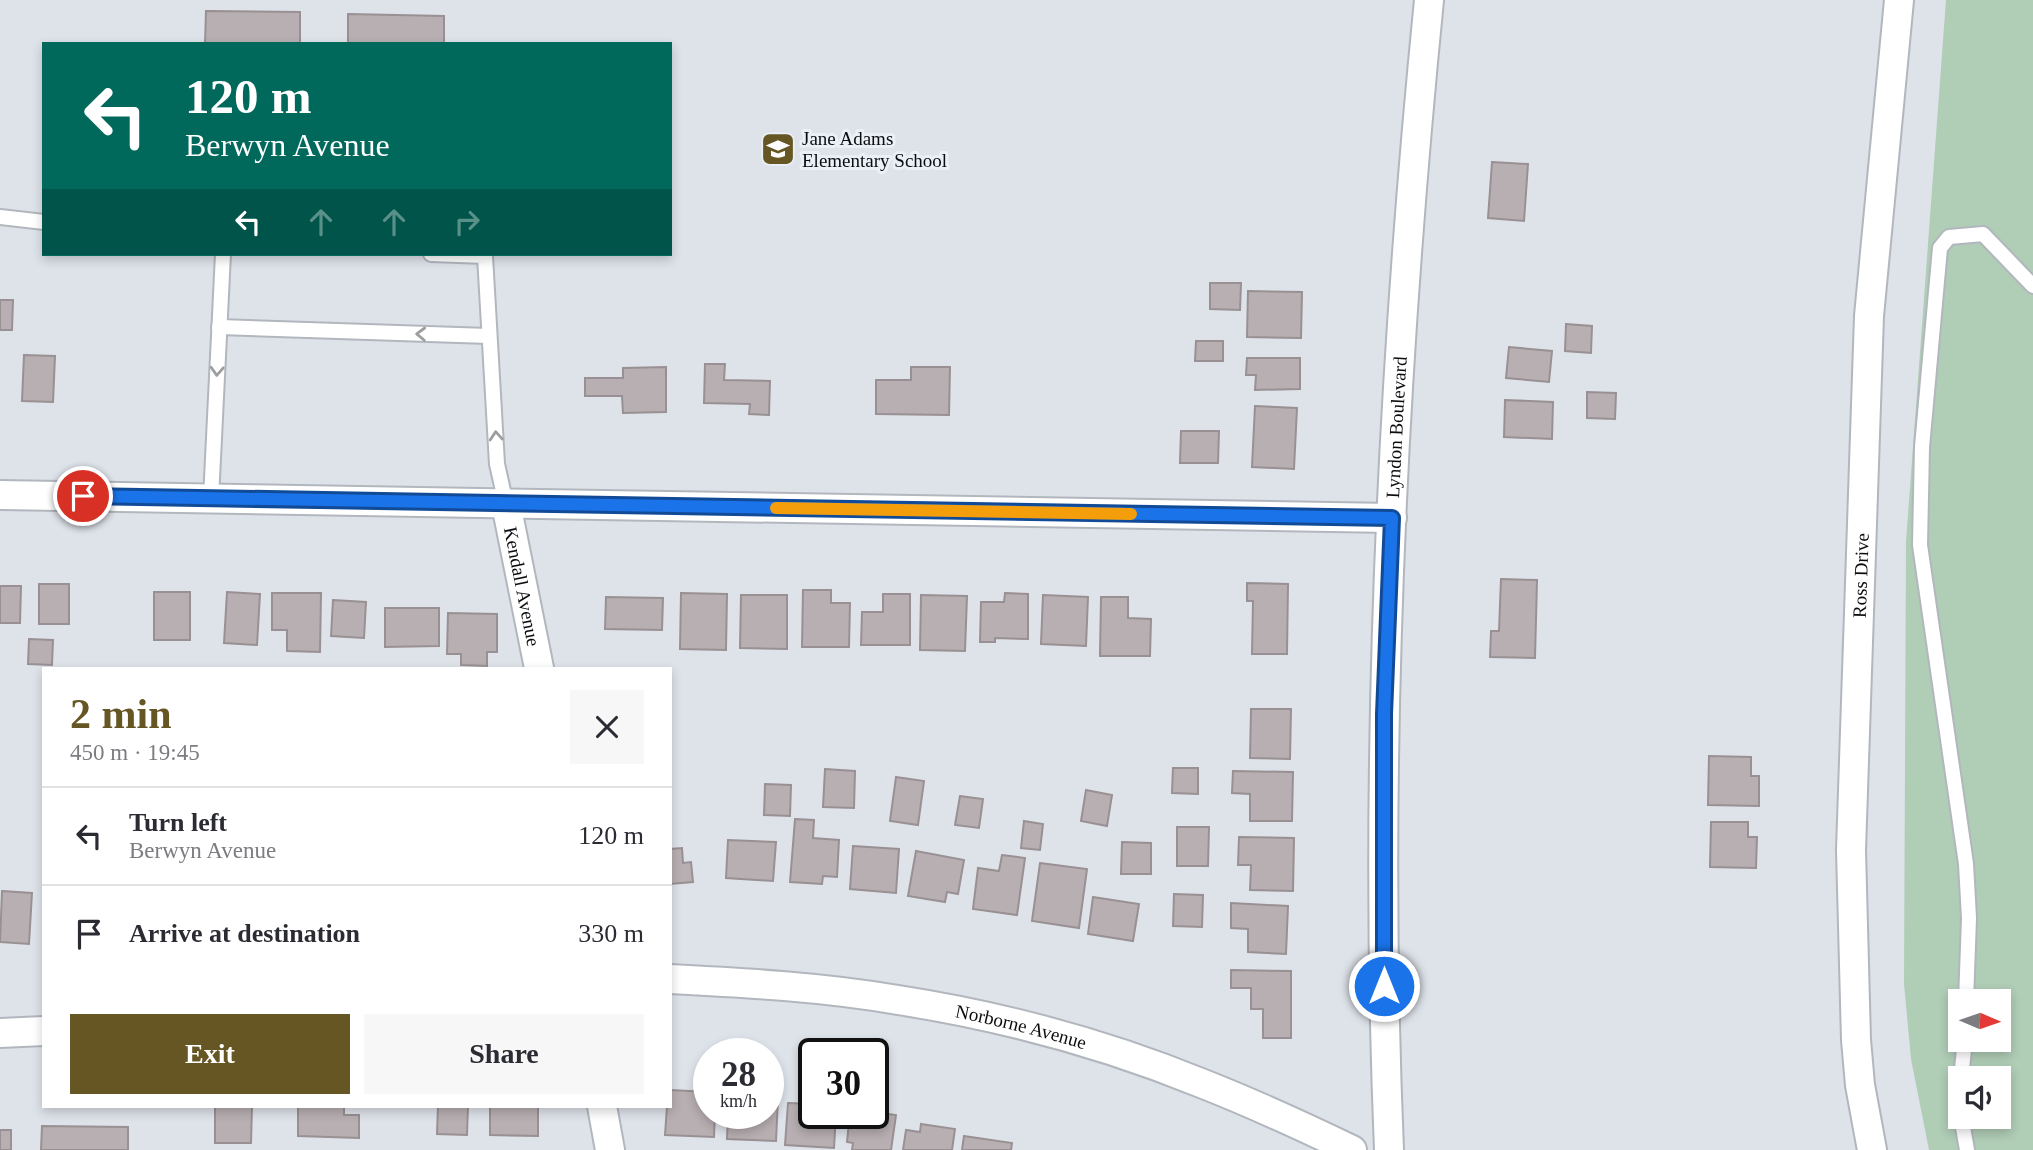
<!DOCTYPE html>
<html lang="en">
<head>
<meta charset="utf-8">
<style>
  body { margin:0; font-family:"Times New Roman",serif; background:#f7f7f7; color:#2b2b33; height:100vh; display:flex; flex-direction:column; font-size:26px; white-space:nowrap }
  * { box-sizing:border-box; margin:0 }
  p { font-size:23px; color:#7c7c81 }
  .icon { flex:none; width:38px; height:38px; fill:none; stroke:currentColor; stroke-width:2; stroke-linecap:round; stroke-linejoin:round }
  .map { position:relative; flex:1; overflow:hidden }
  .drawer { position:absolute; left:42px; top:667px; width:630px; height:441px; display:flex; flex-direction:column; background:#fff; border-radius:0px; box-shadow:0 4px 10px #0003 }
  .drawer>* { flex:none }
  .top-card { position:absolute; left:42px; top:42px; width:630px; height:214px; border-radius:0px; box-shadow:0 4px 10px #0003; background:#00695c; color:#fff; overflow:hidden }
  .needle { width:46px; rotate:92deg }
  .fabs { position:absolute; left:1948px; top:989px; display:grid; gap:14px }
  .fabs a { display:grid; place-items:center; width:63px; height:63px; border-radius:0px; background:#fff; box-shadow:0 4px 10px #0003; font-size:35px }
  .speed { position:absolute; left:693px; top:1038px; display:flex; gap:14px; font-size:35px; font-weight:700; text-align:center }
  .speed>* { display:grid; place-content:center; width:91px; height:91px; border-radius:50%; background:#fff; box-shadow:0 4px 10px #0003; line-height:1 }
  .speed small { font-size:18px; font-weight:400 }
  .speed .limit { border:4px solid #111; border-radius:10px; background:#fff; color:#111 }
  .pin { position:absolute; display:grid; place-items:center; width:60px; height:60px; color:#fff; margin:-30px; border:4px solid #fff; border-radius:50%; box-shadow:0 2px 7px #0007 }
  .me { position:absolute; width:77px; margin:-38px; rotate:0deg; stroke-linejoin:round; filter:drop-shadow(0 0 5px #0008) }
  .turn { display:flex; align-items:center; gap:24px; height:147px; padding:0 28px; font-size:32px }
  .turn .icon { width:91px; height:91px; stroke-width:2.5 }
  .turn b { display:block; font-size:49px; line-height:60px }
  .lanes { display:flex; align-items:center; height:66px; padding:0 28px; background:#0003; justify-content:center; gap:35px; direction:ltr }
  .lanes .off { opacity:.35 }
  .round { display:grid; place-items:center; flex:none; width:74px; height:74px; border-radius:0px; background:#f7f7f7 }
  .overview { display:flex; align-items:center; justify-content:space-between; height:119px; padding:0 28px }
  h1 { font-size:42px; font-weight:700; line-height:52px; color:#665624 }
  .cta { display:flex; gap:14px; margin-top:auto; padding:14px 28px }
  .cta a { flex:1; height:80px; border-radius:0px; background:#665624; color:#fff; font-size:28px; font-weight:700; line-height:80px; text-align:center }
  .cta a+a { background:#f7f7f7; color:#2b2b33 }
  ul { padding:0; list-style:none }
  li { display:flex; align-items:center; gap:21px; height:98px; padding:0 28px; border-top:2px solid #e1e1e2 }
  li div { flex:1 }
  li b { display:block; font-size:26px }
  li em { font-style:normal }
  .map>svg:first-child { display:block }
  .green { fill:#b0cdb6; fill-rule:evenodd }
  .building { fill:#b8afb2; stroke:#999093; stroke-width:2 }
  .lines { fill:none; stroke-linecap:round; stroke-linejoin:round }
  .service-casing { stroke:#b2b7be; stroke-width:18 }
  .minor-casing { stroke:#b2b7be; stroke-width:32 }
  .service { stroke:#fff; stroke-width:14 }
  .minor { stroke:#fff; stroke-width:28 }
  .oneway { stroke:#9d9e9f }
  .route-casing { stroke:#114b97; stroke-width:18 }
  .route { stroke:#1a73e8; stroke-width:12 }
  .slow { stroke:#f59e0b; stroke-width:12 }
  .labels { text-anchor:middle; stroke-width:6; stroke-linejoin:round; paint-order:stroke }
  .poi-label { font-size:19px; fill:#0b0c0e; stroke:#ebf0f7; text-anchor:start }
  .street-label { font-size:19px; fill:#0b0c0e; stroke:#ebf0f7 }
</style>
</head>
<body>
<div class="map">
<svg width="2033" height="1150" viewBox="0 0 2033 1150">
  <rect width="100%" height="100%" fill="#dee3ea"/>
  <path class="green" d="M 1946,0 L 2033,0 L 2033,1150 L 1929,1150 L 1911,1059 L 1904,984 L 1906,542 ZM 1960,1001 L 1998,1001 L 1998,1040 L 1960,1040 ZM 1960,1078 L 1998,1078 L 1998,1116 L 1960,1116 Z"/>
  <g class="building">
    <path d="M 206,11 L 300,12 L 300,44 L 205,44 Z"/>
    <path d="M 348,14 L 444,16 L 444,44 L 348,44 Z"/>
    <path d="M 1492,162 L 1528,164 L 1524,221 L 1488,218 Z"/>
    <path d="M 1210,283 L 1241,283 L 1240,310 L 1210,309 Z"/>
    <path d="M 1248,291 L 1302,292 L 1301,338 L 1247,337 Z"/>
    <path d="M 0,300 L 13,300 L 12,330 L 0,330 Z"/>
    <path d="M 1566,324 L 1592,326 L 1591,353 L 1565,351 Z"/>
    <path d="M 1196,341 L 1223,341 L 1223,361 L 1195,361 Z"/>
    <path d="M 1509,347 L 1552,351 L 1549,382 L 1506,378 Z"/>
    <path d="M 24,355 L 55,356 L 53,402 L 22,401 Z"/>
    <path d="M 1247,358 L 1300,358 L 1300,389 L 1255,390 L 1256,375 L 1246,375 Z"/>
    <path d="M 705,364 L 725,364 L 724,380 L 770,381 L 769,415 L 749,414 L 750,404 L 704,403 Z"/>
    <path d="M 666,367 L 666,412 L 623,413 L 622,396 L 585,396 L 585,378 L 623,378 L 623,368 Z"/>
    <path d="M 911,367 L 950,367 L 949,415 L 876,414 L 876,380 L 911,380 Z"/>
    <path d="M 1587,392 L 1616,393 L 1615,419 L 1587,418 Z"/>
    <path d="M 1505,400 L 1553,402 L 1552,439 L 1504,437 Z"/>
    <path d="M 1255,406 L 1297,408 L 1294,469 L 1252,467 Z"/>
    <path d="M 1181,431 L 1219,431 L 1218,463 L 1180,463 Z"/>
    <path d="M 1501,579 L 1537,580 L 1535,658 L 1490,657 L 1491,631 L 1499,631 Z"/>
    <path d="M 1247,583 L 1288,584 L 1287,654 L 1252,654 L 1253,601 L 1247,601 Z"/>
    <rect x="39" y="584" width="30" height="40"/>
    <path d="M 0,586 L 21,586 L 20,623 L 0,623 Z"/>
    <path d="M 803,590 L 831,590 L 831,603 L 850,603 L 849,647 L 802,647 Z"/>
    <rect x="154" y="592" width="36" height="48"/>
    <path d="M 227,592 L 260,594 L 257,645 L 224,643 Z"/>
    <path d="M 272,593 L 321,593 L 320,652 L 287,651 L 287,630 L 272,630 Z"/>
    <path d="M 681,593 L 727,594 L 726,650 L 680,649 Z"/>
    <path d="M 1005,593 L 1028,594 L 1028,639 L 995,638 L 995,642 L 980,642 L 981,602 L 1004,602 Z"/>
    <path d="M 883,594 L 910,594 L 910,645 L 861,645 L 862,612 L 883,612 Z"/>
    <path d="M 741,595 L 787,595 L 787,649 L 740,648 Z"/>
    <path d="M 921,595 L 967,596 L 965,651 L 920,650 Z"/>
    <path d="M 1043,595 L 1088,597 L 1086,646 L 1041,644 Z"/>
    <path d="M 606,597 L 663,598 L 662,630 L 605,629 Z"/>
    <path d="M 1101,597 L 1128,597 L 1128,618 L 1151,619 L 1150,656 L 1100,656 Z"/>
    <path d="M 333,600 L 366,602 L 364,638 L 331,636 Z"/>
    <path d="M 385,608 L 439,608 L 439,646 L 385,647 Z"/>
    <path d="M 448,613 L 497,614 L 497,652 L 487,652 L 487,666 L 461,665 L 461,654 L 447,654 Z"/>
    <path d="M 29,639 L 53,640 L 52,665 L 28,664 Z"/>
    <path d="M 1251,709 L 1291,709 L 1290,759 L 1250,758 Z"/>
    <path d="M 1709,756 L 1751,757 L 1751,776 L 1759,776 L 1759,806 L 1708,805 Z"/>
    <path d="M 1173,768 L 1198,768 L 1198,794 L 1172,793 Z"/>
    <path d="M 825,769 L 855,771 L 854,808 L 823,807 Z"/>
    <path d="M 1233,771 L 1293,772 L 1292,821 L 1250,821 L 1250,794 L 1232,793 Z"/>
    <path d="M 896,777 L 924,781 L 918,825 L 890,821 Z"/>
    <path d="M 765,784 L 791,785 L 790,816 L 764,815 Z"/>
    <path d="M 1086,790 L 1112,795 L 1107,826 L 1081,821 Z"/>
    <path d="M 960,796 L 983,799 L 979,828 L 955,825 Z"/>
    <path d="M 795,819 L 814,820 L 813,838 L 839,840 L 837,877 L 823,876 L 822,884 L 790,882 Z"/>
    <path d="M 1024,821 L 1043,824 L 1040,850 L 1021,848 Z"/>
    <path d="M 1711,822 L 1748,822 L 1748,837 L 1757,837 L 1756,868 L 1710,867 Z"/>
    <path d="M 1177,827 L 1209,827 L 1208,866 L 1177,866 Z"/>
    <path d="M 1239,837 L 1294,838 L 1293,891 L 1250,890 L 1251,865 L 1238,865 Z"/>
    <path d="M 728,840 L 776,842 L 773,881 L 726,878 Z"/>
    <path d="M 1122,842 L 1151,843 L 1151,874 L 1121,874 Z"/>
    <path d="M 853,846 L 899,849 L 896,893 L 850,889 Z"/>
    <path d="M 682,848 L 683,863 L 691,862 L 693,882 L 670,884 L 670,849 Z"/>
    <path d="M 916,851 L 964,860 L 958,894 L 947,892 L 945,902 L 908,896 Z"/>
    <path d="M 1002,855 L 1025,858 L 1017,915 L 973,909 L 978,868 L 999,871 Z"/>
    <path d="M 1040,863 L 1087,869 L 1079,928 L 1032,921 Z"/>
    <path d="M 2,891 L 32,893 L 29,944 L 0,942 Z"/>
    <path d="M 1174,894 L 1203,895 L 1202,927 L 1173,926 Z"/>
    <path d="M 1093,897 L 1139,904 L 1133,941 L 1088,934 Z"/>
    <path d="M 1231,903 L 1288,906 L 1286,954 L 1248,952 L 1248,929 L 1231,928 Z"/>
    <path d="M 1231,970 L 1291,971 L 1291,1038 L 1263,1038 L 1263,1009 L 1251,1009 L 1251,988 L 1231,988 Z"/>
    <path d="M 670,1090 L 709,1092 L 709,1113 L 715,1113 L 714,1137 L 665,1135 L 667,1106 L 670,1106 Z"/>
    <path d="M 768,1097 L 778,1098 L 776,1141 L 727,1139 L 728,1113 L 768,1113 Z"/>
    <path d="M 788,1103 L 814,1104 L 814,1113 L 836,1113 L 834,1148 L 785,1145 Z"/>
    <path d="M 215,1106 L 252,1106 L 251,1143 L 215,1143 Z"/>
    <path d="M 298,1106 L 344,1106 L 344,1115 L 359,1115 L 359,1138 L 298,1136 Z"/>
    <path d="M 438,1106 L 468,1106 L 467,1135 L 437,1134 Z"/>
    <path d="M 490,1106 L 538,1106 L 538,1136 L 490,1135 Z"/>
    <path d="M 873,1112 L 896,1115 L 891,1150 L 852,1150 L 853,1143 L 847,1142 L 850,1113 Z"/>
    <path d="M 921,1124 L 955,1129 L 952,1150 L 903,1150 L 906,1130 L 920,1132 Z"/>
    <path d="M 42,1126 L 128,1127 L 128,1150 L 41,1150 Z"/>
    <rect x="0" y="1130" width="11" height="20"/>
    <path d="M 964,1136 L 1012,1143 L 1011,1150 L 962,1150 Z"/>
  </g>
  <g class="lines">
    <g class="service-casing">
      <g id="service">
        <path d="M 0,217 L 44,222"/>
        <path d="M 431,254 L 485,256 L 497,464 L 506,504"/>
        <path d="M 219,327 L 489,336"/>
        <path d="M 211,499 L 223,254"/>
        <path d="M 1966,1001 L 1969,918 L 1966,864 L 1920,545 L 1922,447 L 1940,248 L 1949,237 L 1983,234 L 2033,286"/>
        <path d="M 1961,1078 L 1965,1040"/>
        <path d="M 1960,1082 L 1958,1101 L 1960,1113"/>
        <path d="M 1961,1116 L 1967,1150"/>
      </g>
    </g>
    <g class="minor-casing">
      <g id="minor">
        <path d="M 0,495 L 1392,518"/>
        <path id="s1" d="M 506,504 L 539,668"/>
        <path id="s2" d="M 670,979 C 747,983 823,987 898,1000 C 1001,1016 1105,1044 1201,1083 C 1252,1103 1302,1126 1352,1150"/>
        <path d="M 0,1033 L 44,1031"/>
        <path d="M 602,1106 L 610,1150"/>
        <path id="s3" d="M 1389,1150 C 1373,767 1391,382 1429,0"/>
        <path id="s4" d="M 1872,1150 L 1860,1085 L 1856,1040 L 1851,850 L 1869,316 L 1899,0"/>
      </g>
    </g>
    <use href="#service" class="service"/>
    <use href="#minor" class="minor"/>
  </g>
  <defs><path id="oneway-chevron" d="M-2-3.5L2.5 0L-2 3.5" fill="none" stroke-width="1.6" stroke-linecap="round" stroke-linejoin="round" transform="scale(1.75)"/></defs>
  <g class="oneway">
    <use href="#oneway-chevron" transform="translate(421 334) rotate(-178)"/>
    <use href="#oneway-chevron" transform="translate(217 371) rotate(93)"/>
    <use href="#oneway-chevron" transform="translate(496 436) rotate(-94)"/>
  </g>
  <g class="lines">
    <g class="route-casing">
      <path id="route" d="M 83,496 L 1392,518 L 1384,714 L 1384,986"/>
    </g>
    <use href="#route" class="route"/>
    <path class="slow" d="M 776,508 L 1131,514"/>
  </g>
  <defs>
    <g id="school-square" transform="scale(1.75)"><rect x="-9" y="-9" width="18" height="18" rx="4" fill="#665624" stroke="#ebf0f7"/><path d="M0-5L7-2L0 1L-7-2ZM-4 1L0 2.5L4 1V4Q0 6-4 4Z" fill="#fff"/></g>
  </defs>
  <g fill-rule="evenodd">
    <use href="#school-square" x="778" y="149"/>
  </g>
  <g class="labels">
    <g class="poi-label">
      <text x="802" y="145">Jane Adams<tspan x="802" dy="22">Elementary School</tspan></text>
    </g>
    <g class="street-label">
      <text dy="7" stroke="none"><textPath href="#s3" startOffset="723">Lyndon Boulevard</textPath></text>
      <text dy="7" stroke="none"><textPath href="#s4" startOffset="576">Ross Drive</textPath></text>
      <text dy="7" stroke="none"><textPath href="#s1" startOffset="84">Kendall Avenue</textPath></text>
      <text dy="7" stroke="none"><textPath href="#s2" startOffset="355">Norborne Avenue</textPath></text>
    </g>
  </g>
</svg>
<div class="fabs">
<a><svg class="needle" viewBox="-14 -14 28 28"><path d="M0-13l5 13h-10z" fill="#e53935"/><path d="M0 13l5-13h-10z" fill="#7c7c81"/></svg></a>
<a><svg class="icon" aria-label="sound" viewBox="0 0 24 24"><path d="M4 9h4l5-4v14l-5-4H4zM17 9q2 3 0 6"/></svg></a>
</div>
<div class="speed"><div>28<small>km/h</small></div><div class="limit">30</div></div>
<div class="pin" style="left:83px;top:496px;background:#d93025"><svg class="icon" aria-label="arrive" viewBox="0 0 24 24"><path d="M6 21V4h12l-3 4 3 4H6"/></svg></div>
<svg class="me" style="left:1384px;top:986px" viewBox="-20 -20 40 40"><circle r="17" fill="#1a73e8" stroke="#fff" stroke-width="3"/><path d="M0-11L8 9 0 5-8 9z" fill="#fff"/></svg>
<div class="top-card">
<div class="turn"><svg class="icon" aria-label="left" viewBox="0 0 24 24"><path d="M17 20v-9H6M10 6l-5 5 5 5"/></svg><div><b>120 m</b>Berwyn Avenue</div></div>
<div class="lanes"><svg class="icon" aria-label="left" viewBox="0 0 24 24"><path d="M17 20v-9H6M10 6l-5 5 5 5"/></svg><svg class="icon off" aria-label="ahead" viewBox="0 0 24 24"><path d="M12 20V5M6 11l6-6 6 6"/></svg><svg class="icon off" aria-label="ahead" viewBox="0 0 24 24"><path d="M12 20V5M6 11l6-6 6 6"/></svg><svg class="icon off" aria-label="right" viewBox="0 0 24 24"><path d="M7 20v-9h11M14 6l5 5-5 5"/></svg></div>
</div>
<section class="drawer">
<div class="overview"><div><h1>2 min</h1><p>450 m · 19:45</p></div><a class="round"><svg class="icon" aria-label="close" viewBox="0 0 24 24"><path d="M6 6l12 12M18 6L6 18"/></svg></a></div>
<ul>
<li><svg class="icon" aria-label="left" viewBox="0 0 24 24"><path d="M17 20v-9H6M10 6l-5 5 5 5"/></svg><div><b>Turn left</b><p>Berwyn Avenue</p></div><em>120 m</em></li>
<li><svg class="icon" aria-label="arrive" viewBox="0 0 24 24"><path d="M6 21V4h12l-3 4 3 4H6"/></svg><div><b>Arrive at destination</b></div><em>330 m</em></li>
</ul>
<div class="cta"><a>Exit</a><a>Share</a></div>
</section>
</div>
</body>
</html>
